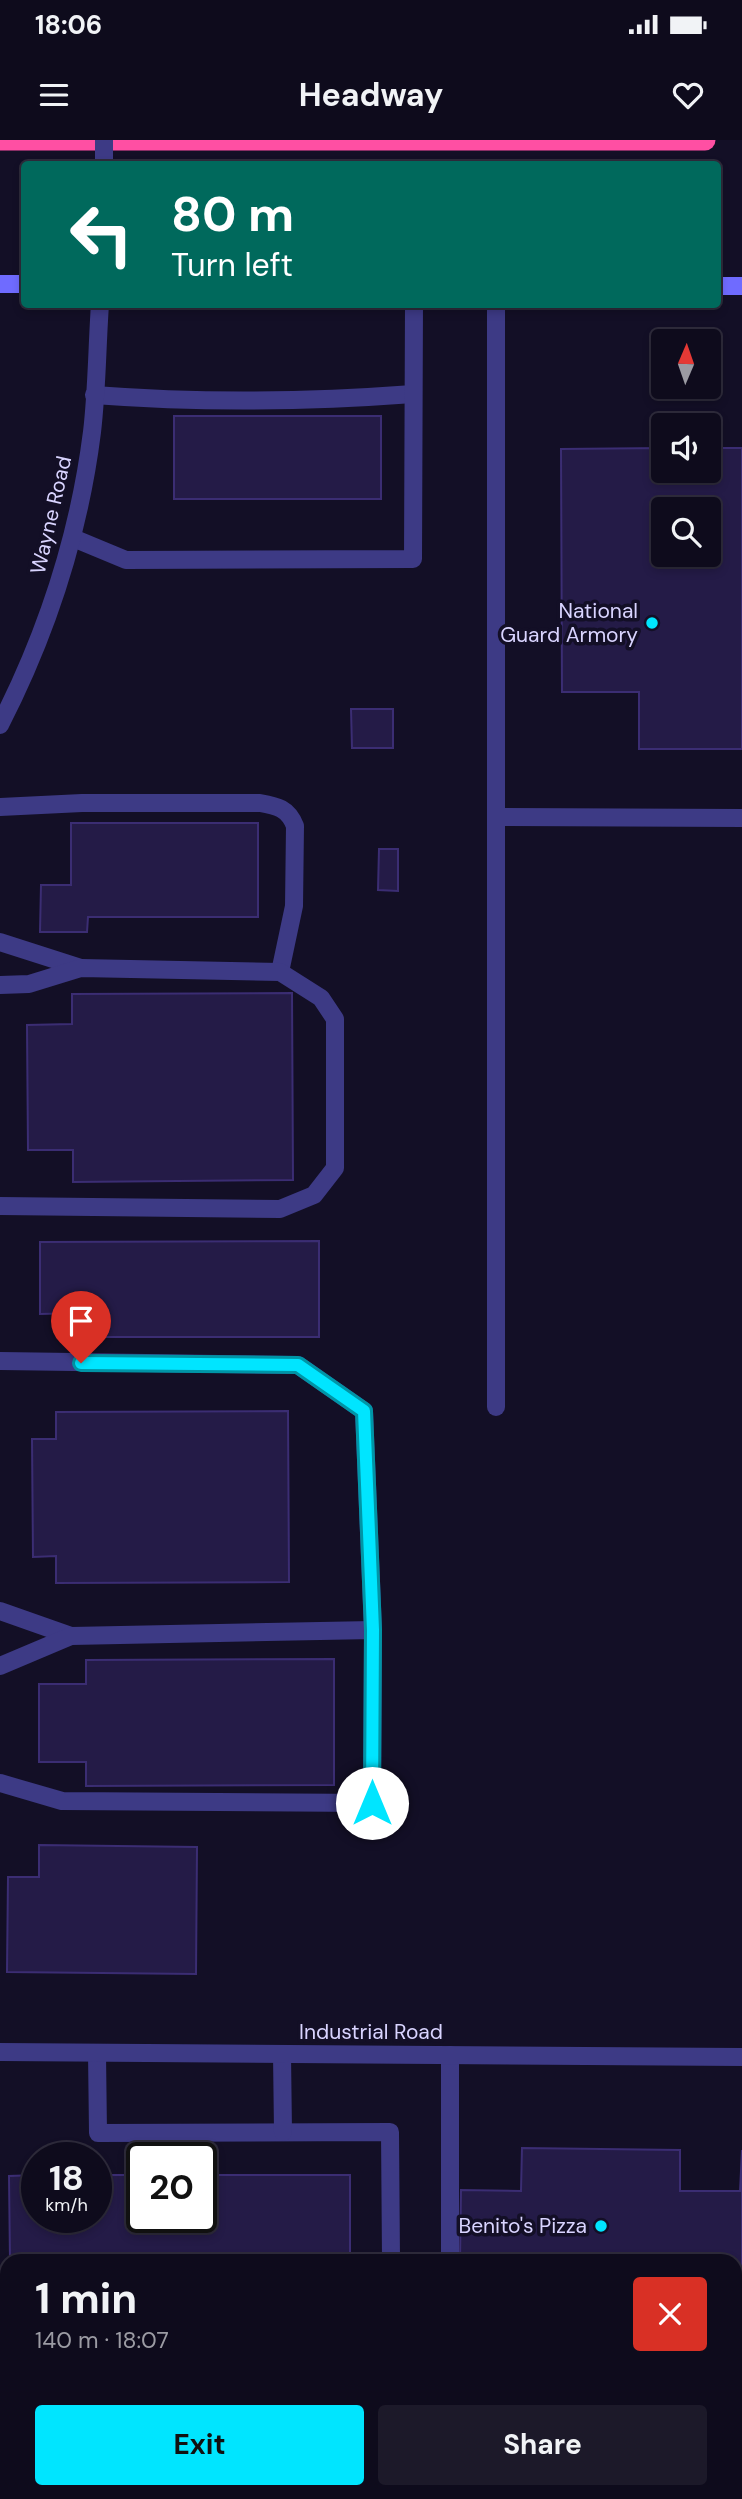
<!DOCTYPE html>
<html lang="en">
<head>
<meta charset="utf-8">
<style>
  body { margin:0; font-family:"DM Sans",sans-serif; background:#1c1929; color:#f1f3f6; height:100vh; display:flex; flex-direction:column; font-size:26px; white-space:nowrap }
  * { box-sizing:border-box; margin:0 }
  p { font-size:23px; color:#9b9ba3 }
  .icon { flex:none; width:38px; height:38px; fill:none; stroke:currentColor; stroke-width:2; stroke-linecap:round; stroke-linejoin:round }
  .map { position:relative; flex:1; overflow:hidden }
  .details { position:absolute; left:0px; top:2114px; width:742px; height:245px; display:flex; flex-direction:column; background:#0e0b1c; border-radius:21px 21px 0 0; box-shadow:0 4px 10px #0003,0 0 0 2px #2e2b3b }
  .details>* { flex:none }
  .top-card { position:absolute; left:21px; top:21px; width:700px; height:147px; border-radius:7px; box-shadow:0 4px 10px #0003,0 0 0 2px #2e2b3b; background:#00695c; color:#fff; overflow:hidden }
  .needle { width:46px; rotate:2deg }
  .tools { position:absolute; left:651px; top:189px; display:grid; gap:14px }
  .tools a { display:grid; place-items:center; width:70px; height:70px; border-radius:7px; background:#0e0b1c; box-shadow:0 4px 10px #0003,0 0 0 2px #2e2b3b; font-size:35px }
  .speed { position:absolute; left:21px; top:2002px; display:flex; gap:14px; font-size:35px; font-weight:700; text-align:center }
  .speed>* { display:grid; place-content:center; width:91px; height:91px; border-radius:50%; background:#0e0b1c; box-shadow:0 4px 10px #0003,0 0 0 2px #2e2b3b; line-height:1 }
  .speed small { font-size:18px; font-weight:400 }
  .speed .limit { border:4px solid #111; border-radius:10px; background:#fff; color:#111 }
  .pin { position:absolute; display:grid; place-items:center; width:60px; height:60px; color:#fff; margin:-72px -30px; border-radius:50% 50% 50% 0; rotate:-45deg; box-shadow:0 0 7px #0007 }
  .pin .icon { rotate:45deg }
  .me { position:absolute; width:77px; margin:-38px; rotate:0deg; stroke-linejoin:round; filter:drop-shadow(0 0 5px #0008) }
  .turn { display:flex; align-items:center; gap:24px; height:147px; padding:0 35px; font-size:32px }
  .turn .icon { width:91px; height:91px; stroke-width:2.5 }
  .turn b { display:block; font-size:49px; line-height:60px }
  .round { display:grid; place-items:center; flex:none; width:74px; height:74px; border-radius:7px; background:#1c1929 }
  .head { display:flex; align-items:center; justify-content:space-between; height:119px; padding:0 35px }
  h1 { font-size:42px; font-weight:700; line-height:52px }
  .action { display:flex; gap:14px; margin-top:auto; padding:14px 35px }
  .action a { flex:1; height:80px; border-radius:7px; background:#00e5ff; color:#111; font-size:28px; font-weight:700; line-height:80px; text-align:center }
  .action a+a { background:#1c1929; color:#f1f3f6 }
  .status { display:flex; justify-content:space-between; align-items:center; height:49px; padding:0 35px; background:#0e0b1c; direction:ltr }
  .status svg { height:19px; fill:currentColor }
  header { display:flex; justify-content:space-between; align-items:center; height:91px; padding:0 35px; background:#0e0b1c; font-size:32px; font-weight:700 }
  .map>svg:first-child { display:block }
  .building { fill:#241b47; stroke:#3b2d73; stroke-width:2; fill-rule:evenodd }
  .lines { fill:none; stroke-linecap:round; stroke-linejoin:round }
  .lane { stroke:#3d3a85; stroke-width:18 }
  .street { stroke:#3d3a85; stroke-width:18 }
  .secondary { stroke:#6f6bff; stroke-width:18 }
  .highway { stroke:#ff4fa3; stroke-width:21 }
  .street-bridge { stroke:#3d3a85; stroke-width:18 }
  .route-casing { stroke:#0095a6; stroke-width:18 }
  .route { stroke:#00e5ff; stroke-width:12 }
  .poi-dot { fill:#00e5ff; stroke:#130f26; stroke-width:2.5 }
  .labels { text-anchor:middle; stroke-width:7; stroke-linejoin:round; paint-order:stroke }
  .street-label { font-size:21px; fill:#d9d4ff; stroke:#130f26 }
  .poi-label { font-size:21px; fill:#d9d4ff; stroke:#130f26; text-anchor:end }
</style>
</head>
<body>
<div class="status"><b>18:06</b><svg viewBox="0 0 49 12"><path d="M0 12V9h3v3zM5 12V6h3v6zM10 12V3h3v9zM15 12V0h3v12zM26 1h20v11H26zM47 4h2v5h-2z"/></svg></div>
<header><svg class="icon" aria-label="menu" viewBox="0 0 24 24"><path d="M4 6h16M4 12h16M4 18h16"/></svg>Headway<svg class="icon" aria-label="heart" viewBox="0 0 24 24"><path d="M12 20l-8-8c-3-5 5-10 8-4 3-6 11-1 8 4z"/></svg></header>
<div class="map">
<svg width="742" height="2359" viewBox="0 0 742 2359">
  <rect width="100%" height="100%" fill="#130f26"/>
  <g class="building">
    <rect x="174" y="276" width="207" height="83"/>
    <path d="M 663,308 L 663,331 L 709,331 L 709,308 L 742,308 L 742,609 L 639,609 L 639,552 L 562,552 L 561,309 ZM 663,369 L 709,369 L 709,415 L 663,415 Z"/>
    <path d="M 351,569 L 393,569 L 393,608 L 352,608 Z"/>
    <path d="M 71,683 L 258,683 L 258,777 L 88,777 L 87,792 L 40,792 L 41,745 L 71,745 Z"/>
    <path d="M 379,709 L 398,709 L 398,751 L 378,750 Z"/>
    <path d="M 292,853 L 293,1040 L 73,1042 L 73,1010 L 28,1010 L 27,885 L 72,884 L 72,854 Z"/>
    <path d="M 319,1101 L 319,1197 L 80,1197 L 80,1173 L 40,1174 L 40,1102 Z"/>
    <path d="M 288,1271 L 289,1442 L 56,1443 L 56,1416 L 33,1417 L 32,1299 L 56,1299 L 56,1272 Z"/>
    <path d="M 334,1519 L 334,1645 L 86,1646 L 86,1622 L 39,1622 L 39,1544 L 86,1544 L 86,1520 Z"/>
    <path d="M 39,1705 L 197,1707 L 196,1834 L 7,1832 L 8,1737 L 39,1737 Z"/>
    <path d="M 522,2008 L 680,2010 L 680,2051 L 740,2051 L 742,2010 L 742,2213 L 735,2213 L 735,2121 L 460,2121 L 461,2050 L 521,2051 Z"/>
    <path d="M 37,2035 L 37,2077 L 96,2077 L 96,2035 L 142,2035 L 142,2077 L 201,2077 L 201,2035 L 350,2035 L 350,2121 L 10,2121 L 9,2036 Z"/>
    <path d="M 735,2277 L 742,2278 L 742,2359 L 583,2359 L 583,2352 L 735,2352 Z"/>
  </g>
  <g class="lines">
    <g class="lane">
      <path d="M 94,255 C 200,263 307,262 413,254"/>
      <path d="M 73,398 L 126,420 L 413,419 L 414,164"/>
      <path d="M 0,667 L 82,663 L 260,663 C 277,666 288,668 295,686 L 294,766 L 280,832"/>
      <path d="M 496,677 L 742,678"/>
      <path d="M 0,802 L 81,828"/>
      <path d="M 0,845 L 29,844 L 81,828 L 280,832 L 321,858 L 335,879 L 335,1028 L 314,1055 L 280,1069 L 0,1066"/>
      <path d="M 0,1221 L 298,1225 L 364,1271 L 373,1490"/>
      <path d="M 496,1267 L 496,164"/>
      <path d="M 0,1471 L 71,1496"/>
      <path d="M 0,1526 L 71,1496 L 373,1490 L 372,1663 L 62,1661 L 0,1643"/>
      <path d="M 97,1913 L 98,1993 L 390,1992 L 391,2121"/>
      <path d="M 282,1914 L 283,1992"/>
      <path d="M 450,2121 L 450,1915"/>
      <path d="M 0,2262 L 7,2262"/>
      <path d="M 735,2265 L 742,2265"/>
      <path d="M 39,2359 L 39,2352"/>
      <path d="M 359,2359 L 359,2352"/>
      <path d="M 510,2359 L 510,2352"/>
    </g>
    <g class="street">
      <path d="M 0,585 C 47,493 79,395 92,292 C 97,250 97,207 100,164"/>
      <path d="M 0,1912 L 742,1917"/>
    </g>
    <g class="secondary">
      <path d="M 0,144 L 24,144"/>
      <path d="M 718,146 L 742,146"/>
    </g>
    <path class="highway" d="M 0,0 L 705,0"/>
    <path class="street-bridge" d="M 104,0 L 104,24"/>
  </g>
  <g class="lines">
    <g class="route-casing">
      <path id="route" d="M 81,1223 L 298,1225 L 364,1271 L 373,1490 L 372,1663"/>
    </g>
    <use href="#route" class="route"/>
  </g>
  <g class="poi-dot">
    <circle cx="652" cy="483" r="7"/>
    <circle cx="601" cy="2086" r="7"/>
  </g>
  <g class="labels">
    <g class="street-label">
      <text transform="translate(51 375) rotate(-77)" y="7">Wayne Road</text>
      <text x="371" y="1899">Industrial Road</text>
    </g>
    <g class="poi-label">
      <text x="638" y="478">National<tspan x="638" dy="24">Guard Armory</tspan></text>
      <text x="587" y="2093">Benito's Pizza</text>
    </g>
  </g>
</svg>
<div class="tools">
<a><svg class="needle" viewBox="-14 -14 28 28"><path d="M0-13l5 13h-10z" fill="#e53935"/><path d="M0 13l5-13h-10z" fill="#9b9ba3"/></svg></a>
<a><svg class="icon" aria-label="sound" viewBox="0 0 24 24"><path d="M4 9h4l5-4v14l-5-4H4zM17 9q2 3 0 6"/></svg></a>
<a><svg class="icon" aria-label="search" viewBox="0 0 24 24"><circle cx="10" cy="10" r="6"/><path d="M15 15l6 6"/></svg></a>
</div>
<div class="speed"><div>18<small>km/h</small></div><div class="limit">20</div></div>
<div class="pin" style="left:81px;top:1223px;background:#d93025"><svg class="icon" aria-label="arrive" viewBox="0 0 24 24"><path d="M6 21V4h12l-3 4 3 4H6"/></svg></div>
<svg class="me" style="left:372px;top:1663px" viewBox="-20 -20 40 40"><circle r="19" fill="#fff"/><path d="M0-13L10 11 0 6-10 11z" fill="#00e5ff"/></svg>
<div class="top-card">
<div class="turn"><svg class="icon" aria-label="left" viewBox="0 0 24 24"><path d="M17 20v-9H6M10 6l-5 5 5 5"/></svg><div><b>80 m</b>Turn left</div></div>
</div>
<section class="details">
<div class="head"><div><h1>1 min</h1><p>140 m · 18:07</p></div><a class="round" style="background:#d93025;color:#fff"><svg class="icon" aria-label="close" viewBox="0 0 24 24"><path d="M6 6l12 12M18 6L6 18"/></svg></a></div>
<div class="action"><a>Exit</a><a>Share</a></div>
</section>
</div>
</body>
</html>
